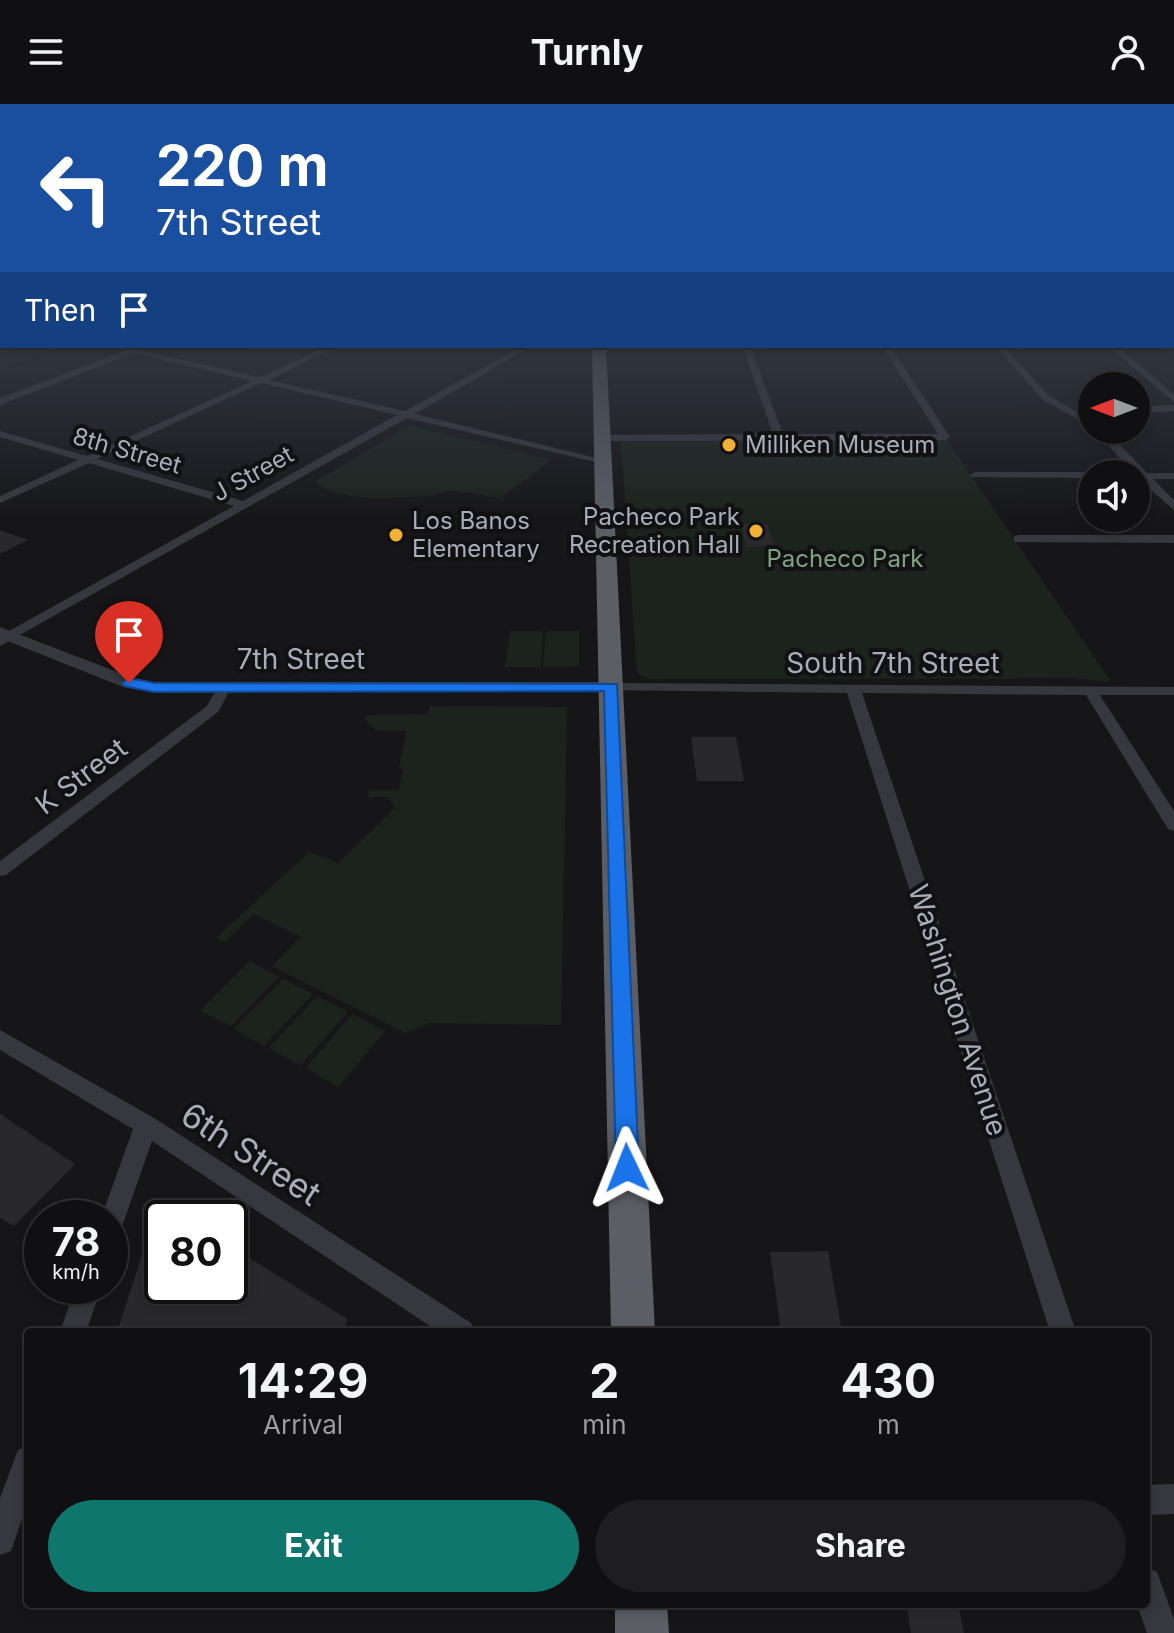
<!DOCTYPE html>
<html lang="en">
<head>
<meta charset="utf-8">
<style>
  body { margin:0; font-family:Inter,sans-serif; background:#1e1e20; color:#f1f3f6; height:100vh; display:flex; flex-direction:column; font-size:30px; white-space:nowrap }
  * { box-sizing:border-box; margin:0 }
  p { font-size:26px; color:#9c9d9f }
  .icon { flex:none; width:44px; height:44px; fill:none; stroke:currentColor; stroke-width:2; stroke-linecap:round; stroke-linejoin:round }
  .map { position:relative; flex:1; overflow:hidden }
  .details { position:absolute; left:24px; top:1224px; width:1126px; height:280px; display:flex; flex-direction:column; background:#101012; border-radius:8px; box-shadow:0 4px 12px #0003,0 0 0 2px #303032 }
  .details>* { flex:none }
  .top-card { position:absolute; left:0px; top:0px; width:1174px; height:244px; box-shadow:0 4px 12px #0003,0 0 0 2px #303032; background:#1a4fa0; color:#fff; overflow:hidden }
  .needle { width:52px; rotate:270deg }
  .buttons { position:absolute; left:1078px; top:268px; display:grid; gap:16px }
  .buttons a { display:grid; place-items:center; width:72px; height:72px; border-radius:50%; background:#101012; box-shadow:0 4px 12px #0003,0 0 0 2px #303032; font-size:40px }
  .speed { position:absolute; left:24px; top:1096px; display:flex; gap:16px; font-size:40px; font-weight:700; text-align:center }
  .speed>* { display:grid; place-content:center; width:104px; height:104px; border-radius:50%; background:#101012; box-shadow:0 4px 12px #0003,0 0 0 2px #303032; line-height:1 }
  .speed small { font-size:20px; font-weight:400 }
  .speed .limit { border:4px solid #111; border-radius:12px; background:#fff; color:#111 }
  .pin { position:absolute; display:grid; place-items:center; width:68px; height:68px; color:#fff; margin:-82px -34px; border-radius:50% 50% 50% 0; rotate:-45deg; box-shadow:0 0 8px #0007 }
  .pin .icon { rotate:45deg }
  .me { position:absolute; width:88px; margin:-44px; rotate:358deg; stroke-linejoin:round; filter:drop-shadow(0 0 6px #0008) }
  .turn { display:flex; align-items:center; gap:28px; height:168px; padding:0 24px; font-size:36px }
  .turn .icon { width:104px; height:104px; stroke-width:2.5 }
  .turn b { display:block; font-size:56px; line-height:68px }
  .then { display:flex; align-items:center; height:76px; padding:0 24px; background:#0003; gap:16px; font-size:30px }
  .eta { display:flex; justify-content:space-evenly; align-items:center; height:136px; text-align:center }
  .eta b { font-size:48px; font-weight:700; line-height:56px }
  .action { display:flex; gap:16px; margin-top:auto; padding:16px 24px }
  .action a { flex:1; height:92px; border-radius:48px; background:#0f766e; color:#fff; font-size:32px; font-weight:700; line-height:92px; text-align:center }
  .action a+a { background:#1e1e20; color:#f1f3f6 }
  header { display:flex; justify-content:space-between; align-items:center; height:104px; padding:0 24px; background:#101012; font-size:36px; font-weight:700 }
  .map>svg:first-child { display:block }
  .green { fill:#1c231d }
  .building { fill:#29292c }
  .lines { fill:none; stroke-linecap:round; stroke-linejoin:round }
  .minor { fill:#37383d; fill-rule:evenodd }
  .tertiary { fill:#37383d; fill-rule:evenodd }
  .trunk { fill:#5b5e65; fill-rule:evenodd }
  .route { fill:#1a73e8; stroke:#114b97; stroke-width:2 }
  .poi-dot { fill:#f2b134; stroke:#111113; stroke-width:3 }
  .labels { text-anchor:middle; stroke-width:8; stroke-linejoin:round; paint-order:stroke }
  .far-poi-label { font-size:24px; fill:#a8adb8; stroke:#111113; text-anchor:start }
  .far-street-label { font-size:24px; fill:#a8adb8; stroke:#111113 }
  .far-park-label { font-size:24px; fill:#7fa381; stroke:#111113 }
  .street-label { font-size:28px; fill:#a8adb8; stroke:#111113 }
  .near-street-label { font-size:34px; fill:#a8adb8; stroke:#111113 }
</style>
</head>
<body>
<header><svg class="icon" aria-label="menu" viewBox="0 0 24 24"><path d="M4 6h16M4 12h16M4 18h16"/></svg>Turnly<svg class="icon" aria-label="person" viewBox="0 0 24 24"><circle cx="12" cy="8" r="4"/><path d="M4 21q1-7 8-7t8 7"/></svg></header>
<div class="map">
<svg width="1174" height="1529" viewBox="0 0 1174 1529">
  <rect width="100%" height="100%" fill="#161618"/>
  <g class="green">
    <path d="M 2,222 L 2,242 L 60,242 L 0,267 Z"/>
    <path d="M 410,322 L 552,356 L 500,394 C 481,392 449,381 432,392 C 397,392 343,402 315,377 Z"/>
    <path d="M 621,336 L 947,336 L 1111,578 L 1072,574 L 649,575 L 637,569 Z"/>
    <path d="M 510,527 L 543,527 L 541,563 L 505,563 Z"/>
    <path d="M 546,527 L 579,527 L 579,562 L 543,563 Z"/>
    <path d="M 430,602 L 567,603 L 561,921 L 430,919 L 405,929 L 272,862 L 301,833 L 254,810 L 225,838 L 216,834 L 309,748 L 338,759 L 395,704 L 388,693 L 368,693 L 369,686 L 399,686 L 403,665 L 399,664 L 407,627 L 376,626 L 364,615 L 366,611 L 428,610 Z"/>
    <path d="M 250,857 L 279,873 L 231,922 L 200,907 Z"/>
    <path d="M 283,875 L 313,890 L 264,942 L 234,925 Z"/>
    <path d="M 317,892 L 348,908 L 300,962 L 269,944 Z"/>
    <path d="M 352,910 L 385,927 L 338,983 L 306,964 Z"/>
  </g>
  <g class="building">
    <path d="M 741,420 L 767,420 L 774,442 L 746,443 Z"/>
    <path d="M 0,426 L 28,436 L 0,450 Z"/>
    <path d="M 691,633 L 736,633 L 744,677 L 697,677 Z"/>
    <path d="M 0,1010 L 75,1060 L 14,1122 L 0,1114 Z"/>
    <path d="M 159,1098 L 162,1099 L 162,1182 L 230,1182 L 230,1142 L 347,1215 L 345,1228 L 117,1228 Z"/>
    <path d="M 828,1147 L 842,1228 L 781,1228 L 770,1148 Z"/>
    <path d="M 906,1500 L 958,1500 L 964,1529 L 911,1529 Z"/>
  </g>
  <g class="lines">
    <g class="minor">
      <path d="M 328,242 L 339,242 L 269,276 L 405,307 L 522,242 L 532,242 L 415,310 L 609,357 L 604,360 L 407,314 L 0,542 L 0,532 L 234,402 L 89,359 L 0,399 L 0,392 L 78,356 L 0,333 L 0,327 L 87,352 L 252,277 L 133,249 L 133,245 L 260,273 ZM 261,279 L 397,311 L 243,397 L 97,355 Z"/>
      <path d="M 742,242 L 750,242 L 783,330 L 938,330 L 882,242 L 890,242 L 950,333 L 945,336 L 603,337 L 598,334 L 603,331 L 773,330 Z"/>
      <path d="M 995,242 L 1004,242 L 1049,292 L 1092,316 L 1092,323 L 1043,296 Z"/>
      <path d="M 1108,242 L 1117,242 L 1174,290 L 1174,298 Z"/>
      <path d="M 1174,301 L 1174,307 L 1136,309 L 1136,303 Z"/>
      <path d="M 1095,326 L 1106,326 L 1147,369 L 1174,369 L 1174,375 L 1153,375 L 1174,396 L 1174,406 L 1137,374 Z"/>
      <path d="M 975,368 L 1092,368 L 1097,370 L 1092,370 L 1092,374 L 971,373 L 970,371 Z"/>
      <path d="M 1018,431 L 1174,431 L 1174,439 L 1014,438 L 1014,432 Z"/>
      <path d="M 612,579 L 1174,583 L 1174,591 L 1100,591 L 1174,707 L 1174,727 L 1168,725 L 1086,591 L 862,589 L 1076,1228 L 1050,1228 L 847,589 L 607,586 L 607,580 Z"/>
      <path d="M 224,580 L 231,584 L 218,608 L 6,771 L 0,772 L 0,757 L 207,602 L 219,581 Z"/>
      <path d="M 0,926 L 154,1014 L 471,1219 L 475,1228 L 439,1228 L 152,1037 L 119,1131 L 110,1135 L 110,1114 L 101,1114 L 133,1025 L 0,946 Z"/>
      <path d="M 76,1182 L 102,1182 L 86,1228 L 60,1228 Z"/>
      <path d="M 28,1342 L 28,1398 L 11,1447 L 0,1451 L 0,1394 L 18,1346 Z"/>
      <path d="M 1174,1380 L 1174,1410 L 1146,1411 L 1146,1381 Z"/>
      <path d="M 1146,1464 L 1157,1468 L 1174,1515 L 1174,1529 L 1147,1529 L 1137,1500 L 1146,1500 Z"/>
    </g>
    <g class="tertiary">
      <path d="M 138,242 L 153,242 L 0,301 L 0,294 Z"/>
      <path d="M 0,523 L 133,574 L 154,578 L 612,578 L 621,583 L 612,588 L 154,588 L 123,583 L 0,534 Z"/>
    </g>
    <g class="trunk">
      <path d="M 592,242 L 606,242 L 655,1228 L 611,1228 Z"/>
      <path d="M 615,1500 L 667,1500 L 669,1529 L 615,1529 Z"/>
    </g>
  </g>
  <linearGradient id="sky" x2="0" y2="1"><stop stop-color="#0c0c0d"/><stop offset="0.49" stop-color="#363c48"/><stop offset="1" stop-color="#363c48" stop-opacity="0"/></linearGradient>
  <rect width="1174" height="420" fill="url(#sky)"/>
  <path class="route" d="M 129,574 L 154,579 L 617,580 L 639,1064 L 636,1072 L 627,1075 L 619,1072 L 616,1064 L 604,587 L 154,588 L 124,582 L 122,579 Z"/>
  <g class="poi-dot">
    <circle cx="729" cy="341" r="8"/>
    <circle cx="756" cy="427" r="8"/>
    <circle cx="396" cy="431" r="8"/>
  </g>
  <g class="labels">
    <g class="far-poi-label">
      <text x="745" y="349">Milliken Museum</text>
      <text x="740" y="421" text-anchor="end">Pacheco Park<tspan x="740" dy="28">Recreation Hall</tspan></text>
      <text x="412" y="425">Los Banos<tspan x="412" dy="28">Elementary</tspan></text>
    </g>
    <g class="far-street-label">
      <text transform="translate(127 347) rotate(16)" y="8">8th Street</text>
      <text transform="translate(253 370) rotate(-29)" y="8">J Street</text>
    </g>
    <g class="far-park-label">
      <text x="845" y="463">Pacheco Park</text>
    </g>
    <g class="street-label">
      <text x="301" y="565">7th Street</text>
      <text x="893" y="569">South 7th Street</text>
      <text transform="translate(81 672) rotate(-37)" y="10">K Street</text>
      <text transform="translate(958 906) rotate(72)" y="10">Washington Avenue</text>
    </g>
    <g class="near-street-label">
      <text transform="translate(251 1050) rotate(33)" y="12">6th Street</text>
    </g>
  </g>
</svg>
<div class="buttons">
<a><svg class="needle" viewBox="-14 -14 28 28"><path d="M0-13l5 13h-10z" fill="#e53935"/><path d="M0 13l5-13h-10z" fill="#9c9d9f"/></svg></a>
<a><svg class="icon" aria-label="sound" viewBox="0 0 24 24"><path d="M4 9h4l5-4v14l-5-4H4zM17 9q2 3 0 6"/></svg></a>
</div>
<div class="speed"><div>78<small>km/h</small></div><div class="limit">80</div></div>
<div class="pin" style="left:129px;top:579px;background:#d93025"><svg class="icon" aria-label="arrive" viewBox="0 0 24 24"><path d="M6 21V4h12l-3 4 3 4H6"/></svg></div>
<svg class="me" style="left:627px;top:1064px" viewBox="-20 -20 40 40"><path d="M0-17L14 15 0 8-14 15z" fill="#1a73e8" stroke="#fff" stroke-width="4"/></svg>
<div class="top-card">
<div class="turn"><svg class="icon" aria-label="left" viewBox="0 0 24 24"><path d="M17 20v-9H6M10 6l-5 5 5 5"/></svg><div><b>220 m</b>7th Street</div></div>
<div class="then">Then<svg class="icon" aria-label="arrive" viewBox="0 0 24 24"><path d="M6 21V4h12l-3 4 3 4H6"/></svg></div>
</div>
<section class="details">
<div class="eta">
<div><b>14:29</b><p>Arrival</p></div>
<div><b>2</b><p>min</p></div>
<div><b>430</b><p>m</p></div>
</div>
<div class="action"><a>Exit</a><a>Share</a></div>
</section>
</div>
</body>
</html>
